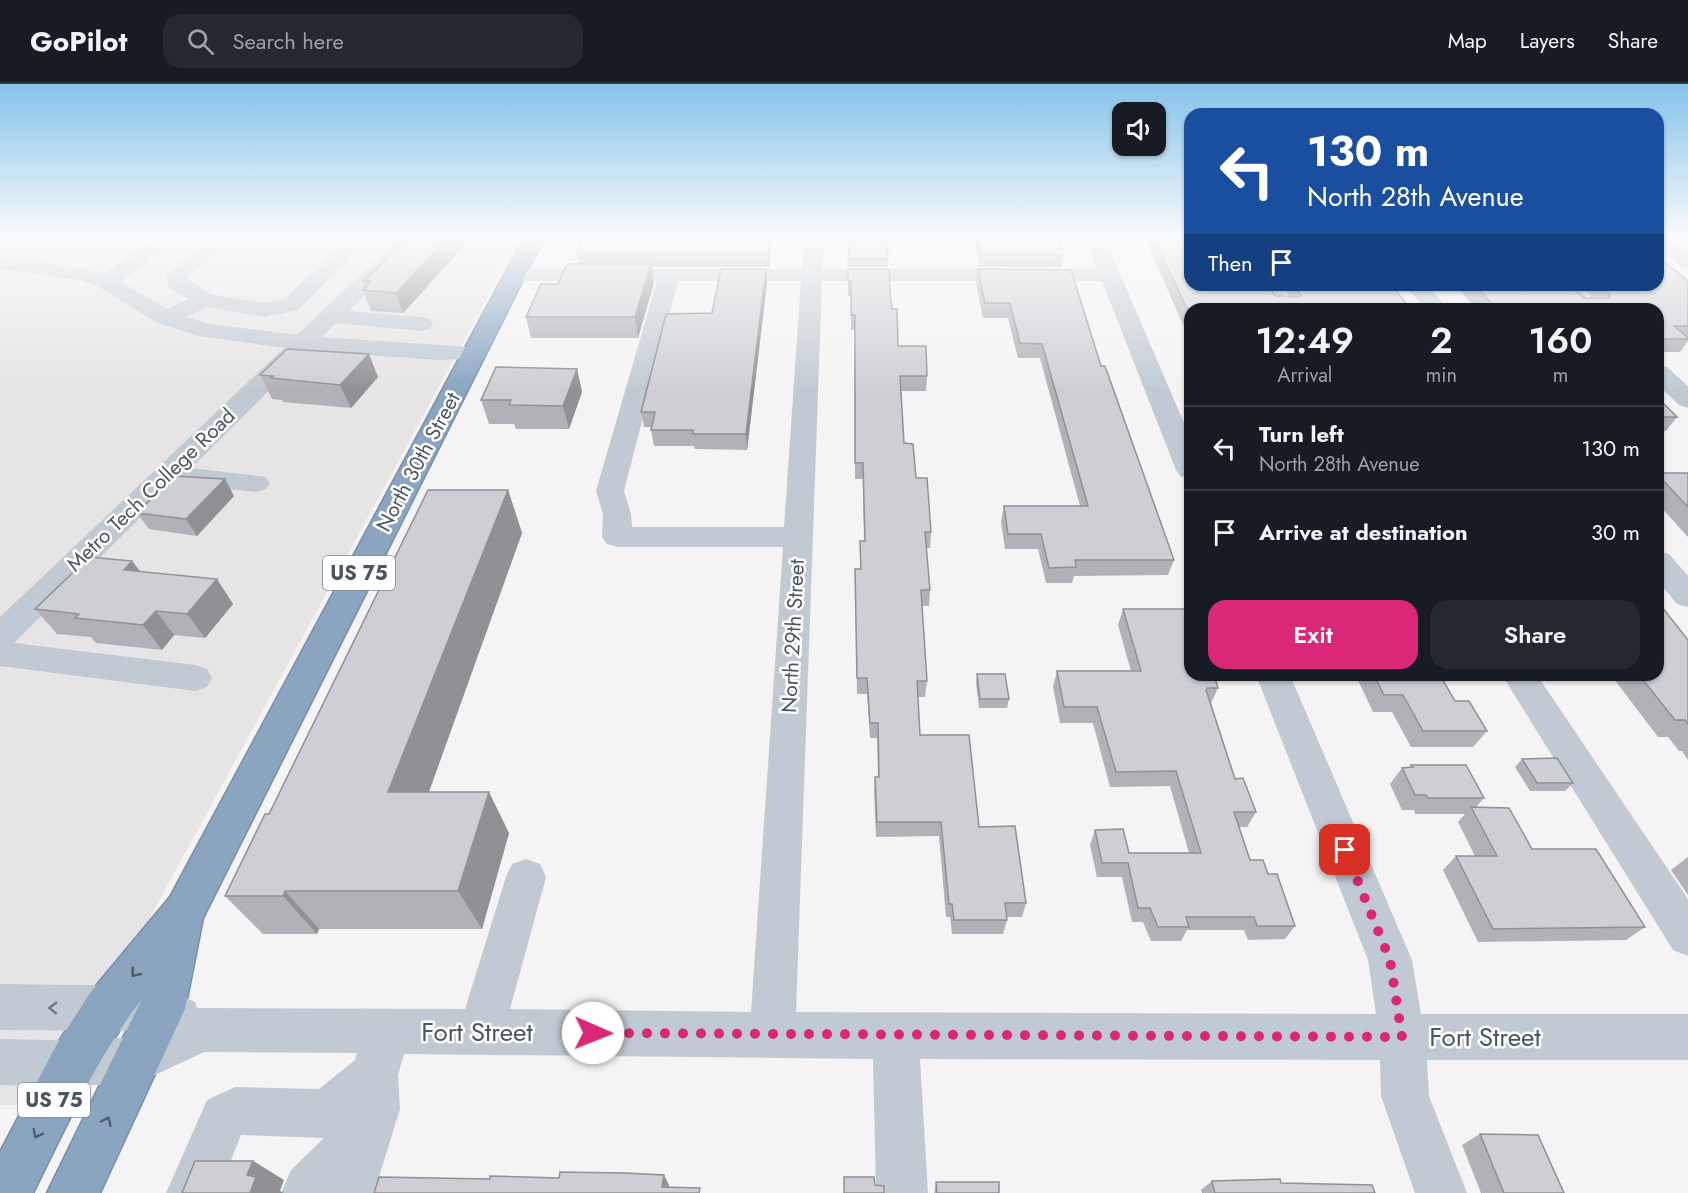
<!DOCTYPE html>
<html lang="en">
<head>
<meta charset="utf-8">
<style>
  body { margin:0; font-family:Jost,sans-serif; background:#242831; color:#f1f3f6; height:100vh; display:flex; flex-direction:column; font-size:22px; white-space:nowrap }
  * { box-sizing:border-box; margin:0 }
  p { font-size:20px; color:#9ea1a6 }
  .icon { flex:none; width:33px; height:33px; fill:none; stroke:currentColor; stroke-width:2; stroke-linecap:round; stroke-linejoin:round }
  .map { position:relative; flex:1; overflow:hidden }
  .sheet { position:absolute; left:1184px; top:219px; width:480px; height:378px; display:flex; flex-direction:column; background:#171b24; border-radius:18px; box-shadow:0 2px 4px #0004 }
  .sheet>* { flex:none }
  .hud { position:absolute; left:1184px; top:24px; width:480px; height:183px; border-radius:18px; box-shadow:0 2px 4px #0004; background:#1a4fa0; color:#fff; overflow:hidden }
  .controls { position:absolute; left:1112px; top:18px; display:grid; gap:12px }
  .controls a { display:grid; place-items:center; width:54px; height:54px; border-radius:12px; background:#171b24; box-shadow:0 2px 4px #0004; font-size:30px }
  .pin { position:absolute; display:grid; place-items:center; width:51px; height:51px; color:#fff; margin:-26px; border-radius:12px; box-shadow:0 3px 9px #0006 }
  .me { position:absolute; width:66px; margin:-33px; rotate:91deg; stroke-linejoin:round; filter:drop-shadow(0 0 4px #0008) }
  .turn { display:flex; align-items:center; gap:21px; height:126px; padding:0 24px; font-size:27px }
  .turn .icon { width:78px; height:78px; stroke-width:2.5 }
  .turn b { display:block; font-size:42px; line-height:51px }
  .then { display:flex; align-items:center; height:57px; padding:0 24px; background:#0003; gap:12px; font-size:22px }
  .eta { display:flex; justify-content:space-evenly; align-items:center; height:102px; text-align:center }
  .eta b { font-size:36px; font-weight:600; line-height:42px }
  .cta { display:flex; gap:12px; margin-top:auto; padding:12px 24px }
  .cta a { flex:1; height:69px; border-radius:18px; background:#db2777; color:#fff; font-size:24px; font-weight:600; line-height:69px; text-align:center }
  .cta a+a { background:#242831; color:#f1f3f6 }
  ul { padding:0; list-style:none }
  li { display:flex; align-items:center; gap:18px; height:84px; padding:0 24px; border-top:2px solid #363941 }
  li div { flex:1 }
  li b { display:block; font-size:22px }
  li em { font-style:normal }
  header { display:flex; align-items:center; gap:36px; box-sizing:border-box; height:84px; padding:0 30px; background:#171b24; border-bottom:2px solid #363941 }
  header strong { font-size:28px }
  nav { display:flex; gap:33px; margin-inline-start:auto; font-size:21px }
  .search { width:420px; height:54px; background:#242831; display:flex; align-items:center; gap:15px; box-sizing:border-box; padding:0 21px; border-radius:18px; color:#9ea1a6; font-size:22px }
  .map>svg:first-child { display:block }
  .education { fill:#e6e4e5 }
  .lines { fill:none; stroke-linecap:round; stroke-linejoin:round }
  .highway-casing { stroke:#7690ad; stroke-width:3 }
  .minor { fill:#c1cad2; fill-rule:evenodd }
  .highway { fill:#8ba5c1; fill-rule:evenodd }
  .wall { fill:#b0b2b7 }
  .shaded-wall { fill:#909195 }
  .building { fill:#cdcfd5; stroke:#909195; stroke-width:1.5 }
  .oneway { stroke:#505e6b }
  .oneway2 { stroke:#6e7983 }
  .route { stroke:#db2777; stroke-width:10; stroke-dasharray:0 18 }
  .labels { text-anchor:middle; stroke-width:5; stroke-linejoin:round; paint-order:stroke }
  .shield { fill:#fff; stroke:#808990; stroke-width:1.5 }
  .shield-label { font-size:20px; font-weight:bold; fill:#4a5661 }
  .street-label { font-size:21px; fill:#4a5661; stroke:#fff }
  .near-street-label { font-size:26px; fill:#4a5661; stroke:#fff }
</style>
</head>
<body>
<header>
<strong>GoPilot</strong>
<div class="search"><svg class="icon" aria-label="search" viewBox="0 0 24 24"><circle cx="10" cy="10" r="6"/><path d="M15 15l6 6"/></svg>Search here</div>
<nav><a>Map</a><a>Layers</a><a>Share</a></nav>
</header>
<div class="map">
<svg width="1688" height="1109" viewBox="0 0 1688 1109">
  <rect width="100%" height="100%" fill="#f5f3f3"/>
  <path class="education" d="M 0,152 L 521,152 L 48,1021 L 0,1021 Z"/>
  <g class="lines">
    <g class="highway-casing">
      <path id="highway" d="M 525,152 L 545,152 L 203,834 L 185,925 L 100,1109 L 47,1109 L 142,915 C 96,974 66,1043 33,1109 L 0,1109 L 0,1068 L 56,962 L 90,909 L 170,813 Z"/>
    </g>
    <g class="minor">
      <path d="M 159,152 L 182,152 L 121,198 L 167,225 L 188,215 L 169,203 L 165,191 L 215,152 L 238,152 L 187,193 L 187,195 L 210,210 L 264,219 L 283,216 L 352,152 L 374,152 L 298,226 L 264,233 L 207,223 L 186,233 L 210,240 L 297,251 L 402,152 L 423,152 L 349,227 L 422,233 L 430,235 L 433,240 L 430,245 L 422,247 L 336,239 L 322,253 L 483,264 L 487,269 L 483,274 L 439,276 L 309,267 L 191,384 L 266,393 L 270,399 L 266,405 L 256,408 L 175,399 L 14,559 L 195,581 L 207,585 L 212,594 L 207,603 L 195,607 L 0,582 L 0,533 L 284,264 L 199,252 L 158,239 L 99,203 L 79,196 L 0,185 L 0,173 L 82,184 L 104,190 Z"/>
      <path d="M 804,152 L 824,152 L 823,185 L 1097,185 L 1084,152 L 1104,152 L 1190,353 L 1190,394 L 1180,392 L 1176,386 L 1102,197 L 822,197 L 796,928 L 1376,930 L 1368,876 L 1256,591 L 1290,591 L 1412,876 L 1421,930 L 1688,930 L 1688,976 L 1427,976 L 1429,1012 L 1467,1109 L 1415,1109 L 1381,1012 L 1380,976 L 920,975 L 928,1109 L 876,1109 L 873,975 L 404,970 L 398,991 L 400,1025 L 374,1109 L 281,1109 L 291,1086 L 324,1054 L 241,1051 L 218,1109 L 166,1109 L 207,1016 L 235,1003 L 319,1005 L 355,976 L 357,969 L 204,968 L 138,999 L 73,1002 L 0,1001 L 0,955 C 35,955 118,961 146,947 L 0,946 L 0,900 L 162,902 L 195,918 L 197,924 L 465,925 L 506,793 L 512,780 L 526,775 L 540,780 L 546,793 L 510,925 L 751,928 L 783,463 L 617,463 L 607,460 L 602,453 L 603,430 L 596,407 L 657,197 L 515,197 L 508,195 L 504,191 L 508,187 L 515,185 L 802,185 ZM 678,197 L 801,197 L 784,443 L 632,443 L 631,430 L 624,407 Z"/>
      <path d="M 1658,152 L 1667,152 L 1688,168 L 1688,184 L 1681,182 L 1658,164 Z"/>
      <path d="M 1257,201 L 1279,201 L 1294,225 L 1272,225 Z"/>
      <path d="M 1405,201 L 1428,201 L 1448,225 L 1425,225 Z"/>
      <path d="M 1552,201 L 1576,201 L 1600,225 L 1576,225 Z"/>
      <path d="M 1658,281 L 1667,283 L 1688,302 L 1688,324 L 1679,321 L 1658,301 Z"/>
      <path d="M 1658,467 L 1669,470 L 1688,492 L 1688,523 L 1677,520 L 1658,497 Z"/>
      <path d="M 1502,591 L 1537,591 L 1688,815 L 1688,872 L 1673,866 Z"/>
    </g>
    <use href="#highway" class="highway"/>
  </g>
  <g class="wall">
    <path d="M 17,152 L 116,152 L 107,158 Z"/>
    <path d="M 410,152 L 473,152 L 403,229 L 371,227 L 363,206 L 365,203 L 363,197 Z"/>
    <path d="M 772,152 L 769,183 L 651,183 L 654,199 L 638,254 L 531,254 L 526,233 L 578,180 L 576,170 Z"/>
    <path d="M 849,152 L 888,175 L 888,183 L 848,183 Z"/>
    <path d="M 974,152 L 1057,152 L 1064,171 L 1062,183 L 979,183 Z"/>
    <path d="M 1144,152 L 1190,152 L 1275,212 L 1289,213 L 1282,201 L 1391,201 L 1411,225 L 1190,225 L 1190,253 L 1180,234 Z"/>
    <path d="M 848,185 L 891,220 L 898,262 L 927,292 L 926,307 L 901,307 L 904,359 L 916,394 L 931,448 L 930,464 L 926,464 L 930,506 L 929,522 L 922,522 L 927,597 L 925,613 L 918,613 L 920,651 L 1026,819 L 1022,833 L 1006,833 L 1007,836 L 1003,850 L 952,850 L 950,833 L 946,833 L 939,752 L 876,753 L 874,708 L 875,693 L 878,693 L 877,654 L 870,654 L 867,610 L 857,610 L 855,485 L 860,485 L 860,457 L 864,457 L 863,395 L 855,395 L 855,246 L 851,246 L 851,212 L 848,212 Z"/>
    <path d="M 978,185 L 1101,282 L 1174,476 L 1168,491 L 1074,492 L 1072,499 L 1046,499 L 1038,465 L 1005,465 L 1001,438 L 1004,422 L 1080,422 L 1040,274 L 1018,274 L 1008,234 L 983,234 L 976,199 Z"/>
    <path d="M 1688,197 L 1688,257 L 1680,268 L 1658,268 L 1658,225 L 1477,225 L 1455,201 L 1514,201 L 1517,204 L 1584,214 L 1592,214 L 1579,201 L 1658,201 Z"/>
    <path d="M 767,199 L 747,366 L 695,365 L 694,362 L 654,362 L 651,346 L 651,343 L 644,343 L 641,328 L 712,229 Z"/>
    <path d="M 577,285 L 582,308 L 569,345 L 516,345 L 514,340 L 489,340 L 481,316 Z"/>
    <path d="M 260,291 L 378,293 L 351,324 L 283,318 L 282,316 L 272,315 Z"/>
    <path d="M 1658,314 L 1677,333 L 1666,347 L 1658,347 Z"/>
    <path d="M 1658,389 L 1688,389 L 1688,453 L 1658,420 Z"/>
    <path d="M 508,406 L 522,449 L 429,708 L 509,749 L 482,845 L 319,845 L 317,850 L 263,850 L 225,812 L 269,730 Z"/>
    <path d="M 234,412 L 197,452 L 149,445 L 137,429 Z"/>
    <path d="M 140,487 L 233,520 L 205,554 L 174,551 L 162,566 L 96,559 L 91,553 L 57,550 L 35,525 Z"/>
    <path d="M 1123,525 L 1218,604 L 1211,619 L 1235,695 L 1256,728 L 1247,743 L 1239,743 L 1250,776 L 1268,790 L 1295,842 L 1285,855 L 1248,856 L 1244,846 L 1187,846 L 1181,857 L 1151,857 L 1143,838 L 1132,838 L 1122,793 L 1097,793 L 1090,761 L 1095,746 L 1129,769 L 1189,769 L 1170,702 L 1110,703 L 1093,639 L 1060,639 L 1053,603 L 1057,587 L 1131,587 L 1118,541 Z"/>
    <path d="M 1688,556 L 1688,676 L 1682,667 L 1679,667 L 1668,653 L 1658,653 L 1611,591 L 1658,591 Z"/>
    <path d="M 977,590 L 1009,615 L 1007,624 L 979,624 L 976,599 Z"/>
    <path d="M 1358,591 L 1440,591 L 1455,617 L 1487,647 L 1473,663 L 1411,663 L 1392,628 L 1373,628 L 1357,594 Z"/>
    <path d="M 1522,675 L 1573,699 L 1565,707 L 1530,707 L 1515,683 Z"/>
    <path d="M 1411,681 L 1484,714 L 1476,723 L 1532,765 L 1645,843 L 1626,856 L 1478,858 L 1443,786 L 1456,772 L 1475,772 L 1458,738 L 1465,730 L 1415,730 L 1414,726 L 1402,726 L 1390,700 L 1402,684 L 1409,684 Z"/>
    <path d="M 1688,773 L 1688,811 L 1671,786 Z"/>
    <path d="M 1480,1050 L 1564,1109 L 1481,1109 L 1462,1061 Z"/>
    <path d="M 1212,1097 L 1281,1099 L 1375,1109 L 1202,1109 L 1201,1106 Z"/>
    <path d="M 936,1098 L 999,1109 L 934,1109 Z"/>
  </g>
  <g class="shaded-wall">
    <path d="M 104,152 L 116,152 L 107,158 Z"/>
    <path d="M 449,152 L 473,152 L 403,229 L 396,209 Z"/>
    <path d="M 770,152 L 772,152 L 769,183 L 768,170 Z"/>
    <path d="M 651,180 L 654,199 L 638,254 L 635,233 Z"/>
    <path d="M 766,185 L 767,199 L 747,366 L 746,350 Z"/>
    <path d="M 369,270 L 378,293 L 351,324 L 340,301 Z"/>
    <path d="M 577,285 L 582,308 L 569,345 L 563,322 Z"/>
    <path d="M 225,395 L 234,412 L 197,452 L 186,435 Z"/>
    <path d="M 508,406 L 522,449 L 414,749 L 388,708 Z"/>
    <path d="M 132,477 L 151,501 L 124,486 Z"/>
    <path d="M 217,495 L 233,520 L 205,554 L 187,530 Z"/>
    <path d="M 156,527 L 174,551 L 162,566 L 143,541 Z"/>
    <path d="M 489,708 L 509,749 L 482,845 L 458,807 Z"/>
    <path d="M 285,807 L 319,845 L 317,850 L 283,812 Z"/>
    <path d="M 253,1077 L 284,1096 L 280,1107 L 284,1109 L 250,1109 L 247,1091 Z"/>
    <path d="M 664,1091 L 669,1101 L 668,1109 L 662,1103 Z"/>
  </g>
  <g class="building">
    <path d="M 410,152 L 449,152 L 396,209 L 363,206 L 371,197 L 363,197 Z"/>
    <path d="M 584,152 L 770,152 L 768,170 L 576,170 Z"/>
    <path d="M 849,152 L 887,152 L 888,175 L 848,175 Z"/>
    <path d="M 977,152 L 1057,152 L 1064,171 L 981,171 Z"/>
    <path d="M 1153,152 L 1190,152 L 1190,201 L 1268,201 L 1275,212 L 1299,213 L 1301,212 L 1295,201 L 1391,201 L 1411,225 L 1361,225 L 1357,220 L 1284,220 L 1287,225 L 1190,225 L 1190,231 Z"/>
    <path d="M 1658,173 L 1688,197 L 1688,242 L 1674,242 L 1688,254 L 1688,255 L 1658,255 L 1658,225 L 1497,225 L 1474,201 L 1514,201 L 1517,204 L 1573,205 L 1584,214 L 1610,214 L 1610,210 L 1600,201 L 1658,201 Z"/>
    <path d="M 567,180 L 651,180 L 635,233 L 526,233 L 541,200 L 558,200 Z"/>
    <path d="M 721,185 L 766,185 L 746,350 L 693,350 L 693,346 L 651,346 L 655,328 L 641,328 L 666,230 L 712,229 Z"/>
    <path d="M 848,185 L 889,185 L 891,220 L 892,225 L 897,225 L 898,262 L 926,262 L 927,292 L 900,292 L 904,359 L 913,360 L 916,394 L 927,394 L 931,448 L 925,448 L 930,506 L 921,506 L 927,597 L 917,597 L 920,651 L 969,651 L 979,743 L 1015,742 L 1026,819 L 1005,819 L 1007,836 L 954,836 L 952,820 L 949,820 L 941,738 L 877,738 L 875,693 L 879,693 L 878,639 L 870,639 L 867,594 L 857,594 L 855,485 L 861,485 L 860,457 L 865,457 L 863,379 L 855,379 L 855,231 L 851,231 L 851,197 L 848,197 Z"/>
    <path d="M 978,185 L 1071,186 L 1101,282 L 1105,282 L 1174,476 L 1075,476 L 1076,483 L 1049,484 L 1041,450 L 1008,450 L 1004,422 L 1088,422 L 1042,260 L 1020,259 L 1010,219 L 985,219 Z"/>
    <path d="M 287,265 L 369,270 L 340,301 L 271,294 L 273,292 L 260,291 Z"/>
    <path d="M 496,283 L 577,285 L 563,322 L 509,321 L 511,316 L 481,316 Z"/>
    <path d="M 1658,314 L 1677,333 L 1658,333 Z"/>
    <path d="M 1658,389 L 1688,389 L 1688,423 L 1658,391 Z"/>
    <path d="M 174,392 L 225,395 L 186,435 L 137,429 Z"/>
    <path d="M 428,406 L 508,406 L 388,708 L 489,708 L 458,807 L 285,807 L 283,812 L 225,812 L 265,730 L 269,730 Z"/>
    <path d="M 89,473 L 132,477 L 124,486 L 217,495 L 187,530 L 156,527 L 143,541 L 75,534 L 79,530 L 35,525 Z"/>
    <path d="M 1658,518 L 1688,556 L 1688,640 L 1685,636 L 1675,636 L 1639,591 L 1658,591 Z"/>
    <path d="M 1123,525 L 1190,525 L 1190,591 L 1214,591 L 1218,604 L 1207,604 L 1206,606 L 1235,695 L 1243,694 L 1256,728 L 1234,728 L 1250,776 L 1263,776 L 1268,790 L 1277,790 L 1295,842 L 1257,842 L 1254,833 L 1186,833 L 1189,843 L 1158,843 L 1150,824 L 1138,824 L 1128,779 L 1102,779 L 1095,746 L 1123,745 L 1129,769 L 1201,769 L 1176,687 L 1116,688 L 1097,623 L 1064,623 L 1057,587 L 1141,587 Z"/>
    <path d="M 977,590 L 1005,590 L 1009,615 L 980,615 Z"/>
    <path d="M 1374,591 L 1440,591 L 1455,617 L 1469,617 L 1487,647 L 1423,647 L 1403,611 L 1384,611 Z"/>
    <path d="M 1557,674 L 1573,699 L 1537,699 L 1522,675 Z"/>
    <path d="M 1411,681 L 1466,681 L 1484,714 L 1428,714 L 1426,711 L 1415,711 L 1402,684 L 1413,683 Z"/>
    <path d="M 1471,723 L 1509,724 L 1532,765 L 1596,765 L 1645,843 L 1493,845 L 1456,772 L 1497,772 Z"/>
    <path d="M 1480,1050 L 1538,1051 L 1564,1109 L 1504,1109 Z"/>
    <path d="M 195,1077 L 253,1077 L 247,1091 L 256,1093 L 250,1109 L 182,1109 Z"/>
    <path d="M 560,1088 L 625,1089 L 664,1091 L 662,1103 L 700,1104 L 699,1109 L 374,1109 L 379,1093 L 490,1095 L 490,1092 L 559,1094 Z"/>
    <path d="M 844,1093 L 874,1093 L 875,1101 L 884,1102 L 884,1109 L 844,1109 Z"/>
    <path d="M 1280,1095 L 1281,1099 L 1372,1101 L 1375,1109 L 1215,1109 L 1212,1097 Z"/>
    <path d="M 936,1098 L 999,1098 L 999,1109 L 937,1109 Z"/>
  </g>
  <defs><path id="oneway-chevron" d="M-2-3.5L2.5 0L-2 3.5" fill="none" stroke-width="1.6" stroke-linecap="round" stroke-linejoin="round" transform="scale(1.5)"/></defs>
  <g class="oneway">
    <use href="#oneway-chevron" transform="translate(135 889) rotate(129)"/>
    <use href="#oneway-chevron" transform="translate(107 1037) rotate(-65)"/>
    <use href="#oneway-chevron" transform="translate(37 1050) rotate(117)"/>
  </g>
  <use class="oneway2" href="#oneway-chevron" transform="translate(53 924) rotate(-179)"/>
  <linearGradient id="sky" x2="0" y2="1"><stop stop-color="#85c3ea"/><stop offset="0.5" stop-color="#fafafa"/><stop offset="1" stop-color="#fafafa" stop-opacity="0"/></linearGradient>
  <rect width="1688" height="307" fill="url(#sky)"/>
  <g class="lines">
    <path class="route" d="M 593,949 L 1402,953 L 1390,876 L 1345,766"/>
  </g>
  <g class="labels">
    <g class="shield">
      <rect x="323" y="472" width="72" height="34" rx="4.5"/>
      <rect x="18" y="999" width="72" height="34" rx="4.5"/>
    </g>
    <g class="shield-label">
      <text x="359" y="496">US 75</text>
      <text x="54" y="1023">US 75</text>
    </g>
    <g class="street-label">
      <text transform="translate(418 378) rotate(-62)" y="7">North 30th Street</text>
      <text transform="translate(151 406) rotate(-44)" y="7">Metro Tech College Road</text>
      <text transform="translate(793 552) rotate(-87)" y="7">North 29th Street</text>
    </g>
    <g class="near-street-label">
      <text x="477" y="957">Fort Street</text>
      <text x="1485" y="962">Fort Street</text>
    </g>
  </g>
</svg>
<div class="controls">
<a><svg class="icon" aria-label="sound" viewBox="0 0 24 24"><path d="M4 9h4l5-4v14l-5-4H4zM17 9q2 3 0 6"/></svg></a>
</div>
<div class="pin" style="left:1345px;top:766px;background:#d93025"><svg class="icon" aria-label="arrive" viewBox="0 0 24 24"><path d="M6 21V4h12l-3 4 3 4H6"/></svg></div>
<svg class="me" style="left:593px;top:949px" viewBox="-20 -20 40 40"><circle r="19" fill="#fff"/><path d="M0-13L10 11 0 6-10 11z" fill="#db2777"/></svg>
<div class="hud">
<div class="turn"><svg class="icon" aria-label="left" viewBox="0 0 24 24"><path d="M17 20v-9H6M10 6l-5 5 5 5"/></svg><div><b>130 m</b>North 28th Avenue</div></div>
<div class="then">Then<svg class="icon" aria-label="arrive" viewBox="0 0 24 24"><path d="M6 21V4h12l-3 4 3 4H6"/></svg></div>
</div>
<section class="sheet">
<div class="eta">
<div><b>12:49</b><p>Arrival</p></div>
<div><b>2</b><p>min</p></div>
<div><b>160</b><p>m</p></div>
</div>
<ul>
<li><svg class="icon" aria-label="left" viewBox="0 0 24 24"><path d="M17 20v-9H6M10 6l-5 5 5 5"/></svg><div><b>Turn left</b><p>North 28th Avenue</p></div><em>130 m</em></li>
<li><svg class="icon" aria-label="arrive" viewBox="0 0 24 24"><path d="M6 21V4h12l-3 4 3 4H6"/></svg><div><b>Arrive at destination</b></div><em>30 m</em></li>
</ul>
<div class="cta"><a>Exit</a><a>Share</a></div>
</section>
</div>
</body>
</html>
